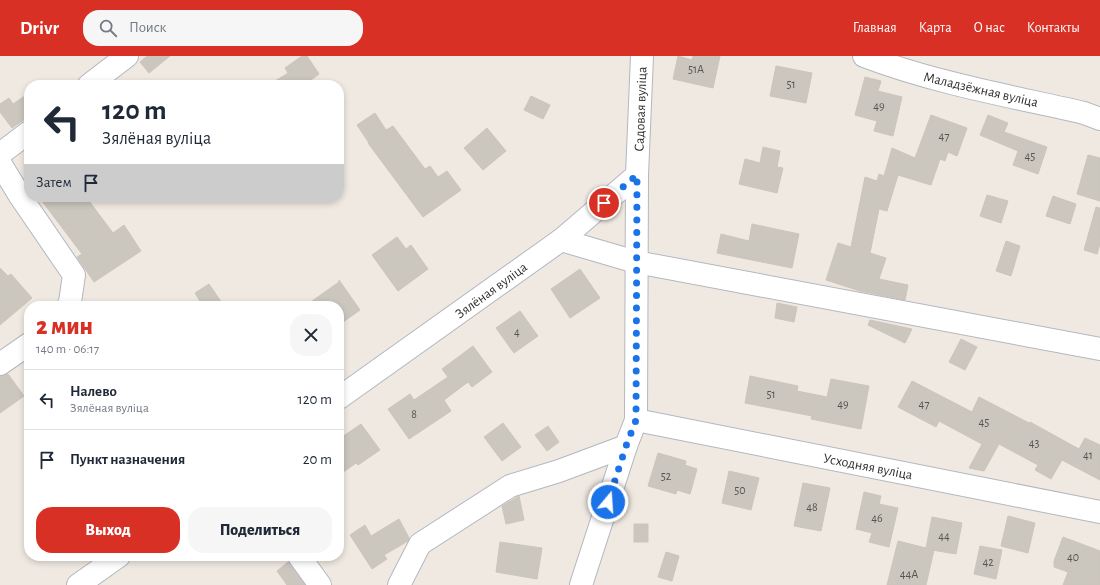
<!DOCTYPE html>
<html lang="ru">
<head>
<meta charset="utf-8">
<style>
  body { margin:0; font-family:"Alegreya Sans",sans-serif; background:#f6f6f7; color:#1f2937; height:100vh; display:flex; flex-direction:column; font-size:15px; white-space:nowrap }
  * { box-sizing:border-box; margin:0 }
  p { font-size:13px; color:#747a83 }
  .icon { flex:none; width:22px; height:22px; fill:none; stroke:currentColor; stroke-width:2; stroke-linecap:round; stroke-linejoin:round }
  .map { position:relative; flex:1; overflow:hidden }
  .details { position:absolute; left:24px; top:245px; width:320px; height:260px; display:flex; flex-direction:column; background:#fff; border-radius:16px; box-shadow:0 2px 6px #0003 }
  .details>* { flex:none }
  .top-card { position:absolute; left:24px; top:24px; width:320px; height:122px; border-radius:16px; box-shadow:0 2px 6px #0003; background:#fff; color:#1f2937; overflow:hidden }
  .pin { position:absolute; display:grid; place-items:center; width:34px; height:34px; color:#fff; margin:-17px; border:2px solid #fff; border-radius:50%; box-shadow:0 1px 4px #0007 }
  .me { position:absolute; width:44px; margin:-22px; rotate:18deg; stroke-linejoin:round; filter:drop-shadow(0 0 3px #0008) }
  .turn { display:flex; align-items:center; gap:14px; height:84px; padding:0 12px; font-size:18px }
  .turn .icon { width:52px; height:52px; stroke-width:2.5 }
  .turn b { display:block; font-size:28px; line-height:34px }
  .then { display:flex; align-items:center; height:38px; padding:0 12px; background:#0003; gap:8px; font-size:15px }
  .round { display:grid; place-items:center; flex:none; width:42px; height:42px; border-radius:16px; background:#f6f6f7 }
  .head { display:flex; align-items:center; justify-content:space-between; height:68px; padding:0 12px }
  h1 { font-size:24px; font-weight:800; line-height:30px; color:#d93025 }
  .button { display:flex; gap:8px; margin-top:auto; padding:8px 12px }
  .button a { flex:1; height:46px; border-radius:16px; background:#d93025; color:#fff; font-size:16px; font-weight:800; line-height:46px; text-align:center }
  .button a+a { background:#f6f6f7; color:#1f2937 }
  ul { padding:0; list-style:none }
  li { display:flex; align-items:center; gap:12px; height:60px; padding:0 12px; border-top:1px solid #e0e1e3 }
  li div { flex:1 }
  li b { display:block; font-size:15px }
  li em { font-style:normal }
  header { display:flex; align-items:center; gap:24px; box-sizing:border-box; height:56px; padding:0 20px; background:#d93025; color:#fff }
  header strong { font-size:19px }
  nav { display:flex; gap:22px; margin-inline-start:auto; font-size:14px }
  .search { width:280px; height:36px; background:#f6f6f7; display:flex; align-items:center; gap:10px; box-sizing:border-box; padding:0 14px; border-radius:16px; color:#747a83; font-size:15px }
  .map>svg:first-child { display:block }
  .building { fill:#cbc7bf; stroke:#cbc5ba }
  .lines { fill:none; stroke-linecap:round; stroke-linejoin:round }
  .minor-casing { stroke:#b4b7c1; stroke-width:24 }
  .minor { stroke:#fff; stroke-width:22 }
  .route { stroke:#1a73e8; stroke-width:7; stroke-dasharray:0 12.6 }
  .labels { text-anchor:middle; stroke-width:3.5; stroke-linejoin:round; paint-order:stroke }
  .number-label { font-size:12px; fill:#555452 }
  .street-label { font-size:14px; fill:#2e2e2e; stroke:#fff }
</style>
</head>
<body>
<header>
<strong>Drivr</strong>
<div class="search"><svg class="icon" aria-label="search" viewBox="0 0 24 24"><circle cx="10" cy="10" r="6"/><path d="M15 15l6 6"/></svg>Поиск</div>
<nav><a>Главная</a><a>Карта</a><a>О нас</a><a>Контакты</a></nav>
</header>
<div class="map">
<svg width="1100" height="529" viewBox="0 0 1100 529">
  <rect width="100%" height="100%" fill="#efe9e1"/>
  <g class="building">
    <path d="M 147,0 L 170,0 L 149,17 L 140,6 Z"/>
    <path d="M 302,0 L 307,0 L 319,18 L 304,29 L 269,29 L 288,17 L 285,12 Z"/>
    <path d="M 678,0 L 692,4 L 693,0 L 720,0 L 713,32 L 673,23 Z"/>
    <path d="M 776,10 L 812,17 L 806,47 L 770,40 Z"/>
    <path d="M 865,21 L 881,25 L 878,35 L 902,41 L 893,80 L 874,75 L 877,65 L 855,59 Z"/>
    <path d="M 29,37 L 29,60 L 12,72 L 0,56 L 0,48 L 9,42 L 13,48 Z"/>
    <path d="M 531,40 L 550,49 L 543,63 L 524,54 Z"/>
    <path d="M 375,57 L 386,74 L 393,70 L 425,113 L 430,110 L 438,121 L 447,115 L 461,134 L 423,161 L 368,87 L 369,87 L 357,69 Z"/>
    <path d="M 931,59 L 967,72 L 957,100 L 948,96 L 945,105 L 940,103 L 931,129 L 898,119 L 887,155 L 879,153 L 870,197 L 886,202 L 879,223 L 908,229 L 905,244 L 860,235 L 826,224 L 838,187 L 851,191 L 865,121 L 877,125 L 879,118 L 884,120 L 892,92 L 915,102 Z"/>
    <path d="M 988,59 L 1008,67 L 1004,76 L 1047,91 L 1038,118 L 1013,109 L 1018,95 L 980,79 Z"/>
    <path d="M 487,72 L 506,95 L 483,114 L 464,92 Z"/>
    <path d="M 763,91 L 780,95 L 777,111 L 783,112 L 777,137 L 739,128 L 745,103 L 760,107 Z"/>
    <path d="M 1088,99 L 1100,102 L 1100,145 L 1077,138 Z"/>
    <path d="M 987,139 L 1008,145 L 1001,167 L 980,160 Z"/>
    <path d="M 1053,140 L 1076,148 L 1070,168 L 1046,160 Z"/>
    <path d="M 39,141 L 86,141 L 113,177 L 124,169 L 141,195 L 94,226 L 77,201 L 82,198 Z"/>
    <path d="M 1096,151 L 1100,152 L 1100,188 L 1097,198 L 1084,194 Z"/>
    <path d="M 752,168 L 799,178 L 792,212 L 717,197 L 721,178 L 749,185 Z"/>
    <path d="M 397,181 L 406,193 L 411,189 L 428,213 L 398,235 L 372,199 Z"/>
    <path d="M 1006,185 L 1020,190 L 1011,220 L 996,215 Z"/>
    <path d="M 0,212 L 8,220 L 11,218 L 32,242 L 0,269 Z"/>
    <path d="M 580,213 L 600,242 L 570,262 L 551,233 Z"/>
    <path d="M 339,224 L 360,254 L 339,269 L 339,250 L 305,250 L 339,226 Z"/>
    <path d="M 209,228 L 224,250 L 203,250 L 195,237 Z"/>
    <path d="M 777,247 L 797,251 L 794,266 L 775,262 Z"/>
    <path d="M 520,255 L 538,280 L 514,297 L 496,272 Z"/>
    <path d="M 870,264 L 912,273 L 905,287 L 868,269 Z"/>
    <path d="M 961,283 L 977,291 L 965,314 L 949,306 Z"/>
    <path d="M 473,290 L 492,316 L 472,331 L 468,326 L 444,344 L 451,355 L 409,383 L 388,353 L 410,338 L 414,344 L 448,321 L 442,313 Z"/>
    <path d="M 8,318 L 24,340 L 0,357 L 0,320 Z"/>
    <path d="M 750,320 L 798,330 L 797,335 L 827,341 L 831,323 L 869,330 L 861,373 L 811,363 L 812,360 L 745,347 Z"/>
    <path d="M 912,325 L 972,356 L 979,341 L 1029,367 L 1030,366 L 1079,393 L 1085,382 L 1100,389 L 1100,424 L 1062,404 L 1051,423 L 1035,414 L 1038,409 L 999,388 L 984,415 L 969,412 L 982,388 L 939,365 L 936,371 L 898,351 Z"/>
    <path d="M 503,367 L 521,391 L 502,405 L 484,381 Z"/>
    <path d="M 361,368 L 380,394 L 358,409 L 356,407 L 339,419 L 339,383 Z"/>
    <path d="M 548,370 L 559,386 L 547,395 L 535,379 Z"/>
    <path d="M 658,397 L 686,405 L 685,409 L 697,413 L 690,438 L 677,434 L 676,438 L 648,430 Z"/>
    <path d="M 729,415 L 759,422 L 751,454 L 722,447 Z"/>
    <path d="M 803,427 L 830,432 L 821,475 L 794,470 Z"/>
    <path d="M 864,436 L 881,440 L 879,448 L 898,452 L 889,491 L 869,486 L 872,477 L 856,473 Z"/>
    <path d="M 519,440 L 524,464 L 506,468 L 502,450 Z"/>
    <path d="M 1008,460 L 1035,467 L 1028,497 L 1001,490 Z"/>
    <path d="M 932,461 L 962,467 L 956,498 L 932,494 L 934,494 L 926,529 L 887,529 L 898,485 L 926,492 Z"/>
    <path d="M 399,463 L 409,482 L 408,485 L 384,499 L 387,503 L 372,513 L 350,479 L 365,469 L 371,480 Z"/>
    <rect x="634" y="468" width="14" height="18"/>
    <path d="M 1063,481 L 1100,495 L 1100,529 L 1063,529 L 1068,516 L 1054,511 L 1054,505 Z"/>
    <path d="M 500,486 L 542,492 L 537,523 L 496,516 Z"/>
    <path d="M 980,490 L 1002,494 L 996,523 L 974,518 Z"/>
    <path d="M 666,496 L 679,500 L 672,525 L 658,521 Z"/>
    <path d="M 288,506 L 289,507 L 305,529 L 287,529 L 277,515 Z"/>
  </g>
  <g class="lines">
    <g class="minor-casing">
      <g id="minor">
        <path d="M 864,0 C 935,27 1010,40 1084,57 L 1100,63"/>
        <path d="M 89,29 L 127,0"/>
        <path d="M 0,98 L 29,76"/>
        <path d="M 0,107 L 20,140 L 74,219 L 70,246 L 68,250"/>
        <path d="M 561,184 L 636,206 L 1100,293"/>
        <path d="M 0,308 L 29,288"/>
        <path d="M 339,342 L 561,184 L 637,119"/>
        <path d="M 636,364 L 1100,456"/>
        <path d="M 299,500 L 320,529"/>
        <path d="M 78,529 L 119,500"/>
        <path d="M 399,529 L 420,488 L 510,430 L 559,415 L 626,390"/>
        <path d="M 581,529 L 626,390 L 636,364 L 637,119 L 642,0"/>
      </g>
    </g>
    <use href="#minor" class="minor"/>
  </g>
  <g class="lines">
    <path class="route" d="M 604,147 L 637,119 L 636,364 L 626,390 L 608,446"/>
  </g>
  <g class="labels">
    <g class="number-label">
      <text x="696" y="17">51А</text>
      <text x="791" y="32">51</text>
      <text x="879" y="54">49</text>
      <text x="944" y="84">47</text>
      <text x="1030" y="104">45</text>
      <text x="517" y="280">4</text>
      <text x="771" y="342">51</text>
      <text x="843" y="352">49</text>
      <text x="924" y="352">47</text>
      <text x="414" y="362">8</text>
      <text x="984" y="370">45</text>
      <text x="1034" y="391">43</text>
      <text x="1088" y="403">41</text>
      <text x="666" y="424">52</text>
      <text x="740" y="438">50</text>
      <text x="812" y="455">48</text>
      <text x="877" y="466">46</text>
      <text x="944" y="484">44</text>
      <text x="1073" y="505">40</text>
      <text x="988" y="510">42</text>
      <text x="909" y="522">44А</text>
    </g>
    <g class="street-label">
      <text transform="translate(981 33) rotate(13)" y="5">Маладзёжная вуліца</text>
      <text transform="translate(640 53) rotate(-88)" y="5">Садовая вуліца</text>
      <text transform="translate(491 234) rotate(-36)" y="5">Зялёная вуліца</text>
      <text transform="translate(868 410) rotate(11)" y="5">Усходняя вуліца</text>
    </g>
  </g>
</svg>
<div class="pin" style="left:604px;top:147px;background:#d93025"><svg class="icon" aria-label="arrive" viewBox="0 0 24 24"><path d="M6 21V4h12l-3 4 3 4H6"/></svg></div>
<svg class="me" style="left:608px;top:446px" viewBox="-20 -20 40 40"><circle r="17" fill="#1a73e8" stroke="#fff" stroke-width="3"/><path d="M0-11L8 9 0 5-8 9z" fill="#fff"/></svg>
<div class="top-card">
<div class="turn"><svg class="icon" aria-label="left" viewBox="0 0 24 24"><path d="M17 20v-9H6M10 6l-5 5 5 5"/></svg><div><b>120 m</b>Зялёная вуліца</div></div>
<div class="then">Затем<svg class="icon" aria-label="arrive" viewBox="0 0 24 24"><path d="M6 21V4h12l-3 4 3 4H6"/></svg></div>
</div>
<section class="details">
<div class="head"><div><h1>2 мин</h1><p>140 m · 06:17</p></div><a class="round"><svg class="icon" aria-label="close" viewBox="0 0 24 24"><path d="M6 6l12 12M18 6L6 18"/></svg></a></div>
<ul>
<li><svg class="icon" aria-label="left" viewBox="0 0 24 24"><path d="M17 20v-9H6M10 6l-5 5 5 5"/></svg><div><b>Налево</b><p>Зялёная вуліца</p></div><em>120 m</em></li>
<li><svg class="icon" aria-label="arrive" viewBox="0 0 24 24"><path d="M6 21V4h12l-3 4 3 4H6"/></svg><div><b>Пункт назначения</b></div><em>20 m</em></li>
</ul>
<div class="button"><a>Выход</a><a>Поделиться</a></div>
</section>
</div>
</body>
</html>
